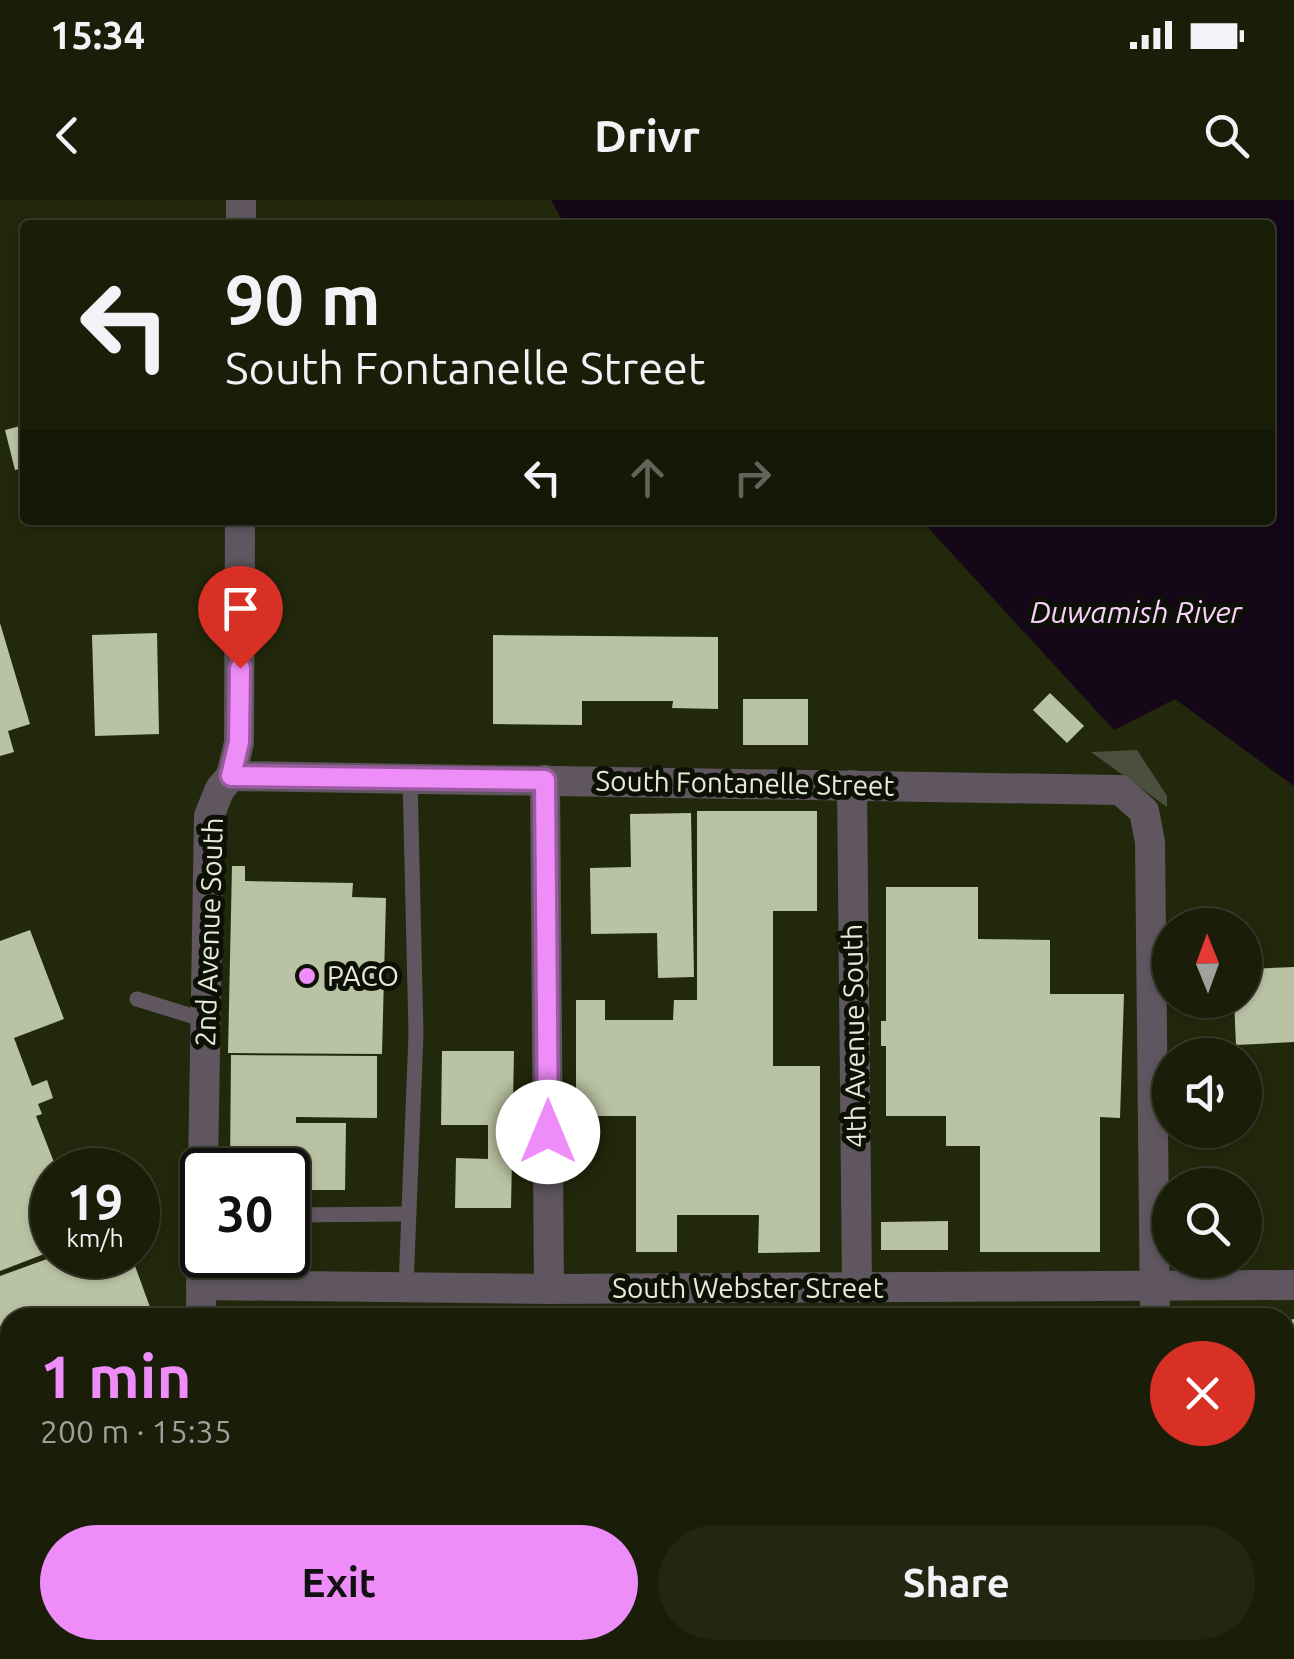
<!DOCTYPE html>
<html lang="en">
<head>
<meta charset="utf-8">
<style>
  body { margin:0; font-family:Ubuntu,sans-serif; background:#232712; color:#f1f3f6; height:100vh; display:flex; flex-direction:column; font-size:38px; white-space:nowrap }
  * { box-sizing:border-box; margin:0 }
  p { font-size:32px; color:#9fa29c }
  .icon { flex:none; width:55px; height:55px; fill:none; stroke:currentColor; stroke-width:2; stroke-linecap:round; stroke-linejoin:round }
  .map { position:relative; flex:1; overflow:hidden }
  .details { position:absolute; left:0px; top:1108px; width:1295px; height:352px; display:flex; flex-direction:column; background:#1a1e09; border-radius:30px 30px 0 0; box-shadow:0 2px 8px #0004,0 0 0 2px #383c2a }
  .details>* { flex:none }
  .hud { position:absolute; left:20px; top:20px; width:1255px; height:305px; border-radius:10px; box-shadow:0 2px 8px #0004,0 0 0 2px #383c2a; background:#1a1e09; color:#f1f3f6; overflow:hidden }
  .needle { width:65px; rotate:359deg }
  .buttons { position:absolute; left:1152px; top:708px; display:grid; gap:20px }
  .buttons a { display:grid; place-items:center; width:110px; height:110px; border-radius:50%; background:#1a1e09; box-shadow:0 2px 8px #0004,0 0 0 2px #383c2a; font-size:50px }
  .speed { position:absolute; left:30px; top:948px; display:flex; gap:20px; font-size:50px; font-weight:700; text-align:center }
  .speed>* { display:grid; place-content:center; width:130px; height:130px; border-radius:50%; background:#1a1e09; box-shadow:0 2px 8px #0004,0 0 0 2px #383c2a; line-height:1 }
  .speed small { font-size:25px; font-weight:400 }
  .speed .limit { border:5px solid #111; border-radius:15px; background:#fff; color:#111 }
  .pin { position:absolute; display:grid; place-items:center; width:85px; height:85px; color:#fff; margin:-102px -42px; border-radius:50% 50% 50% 0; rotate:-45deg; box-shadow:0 0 10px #0007 }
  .pin .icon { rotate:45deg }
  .me { position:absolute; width:110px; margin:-55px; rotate:0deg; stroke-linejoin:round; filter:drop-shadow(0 0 8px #0008) }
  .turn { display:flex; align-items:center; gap:35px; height:210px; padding:0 40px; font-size:45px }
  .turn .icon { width:130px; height:130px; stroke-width:2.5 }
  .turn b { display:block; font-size:70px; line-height:85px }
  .lanes { display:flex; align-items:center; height:95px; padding:0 40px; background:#0003; justify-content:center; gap:50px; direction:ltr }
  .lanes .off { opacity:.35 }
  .round { display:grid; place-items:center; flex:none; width:105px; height:105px; border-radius:52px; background:#232712 }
  .headline { display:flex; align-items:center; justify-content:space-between; height:170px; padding:0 40px }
  h1 { font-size:60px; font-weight:700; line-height:75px; color:#ee8cf8 }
  .primary-button { display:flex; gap:20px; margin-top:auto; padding:20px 40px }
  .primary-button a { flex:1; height:115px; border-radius:60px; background:#ee8cf8; color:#111; font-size:40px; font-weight:700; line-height:115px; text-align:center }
  .primary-button a+a { background:#232712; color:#f1f3f6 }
  .status { display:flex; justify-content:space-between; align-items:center; height:70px; padding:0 50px; background:#1a1e09; direction:ltr }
  .status svg { height:28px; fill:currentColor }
  header { display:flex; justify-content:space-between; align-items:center; height:130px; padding:0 40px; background:#1a1e09; font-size:45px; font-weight:700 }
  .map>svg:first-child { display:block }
  .green { fill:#4b503e }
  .water { fill:#160718 }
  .building { fill:#bac2a4 }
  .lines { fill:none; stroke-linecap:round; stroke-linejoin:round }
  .lane { stroke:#5f565f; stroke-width:15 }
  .street { stroke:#5f565f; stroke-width:30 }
  .route-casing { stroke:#9b5ba1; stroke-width:25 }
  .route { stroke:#ee8cf8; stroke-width:18 }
  .poi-dot { fill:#ee8cf8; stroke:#0d1005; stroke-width:4 }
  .labels { text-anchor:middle; stroke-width:10; stroke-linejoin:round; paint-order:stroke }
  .street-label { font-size:28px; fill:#e4e9d8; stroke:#0d1005 }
  .poi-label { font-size:28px; fill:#e4e9d8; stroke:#0d1005; text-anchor:start }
  .water-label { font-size:30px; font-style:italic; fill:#fad1fd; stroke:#0d1005 }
</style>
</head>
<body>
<div class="status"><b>15:34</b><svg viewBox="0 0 49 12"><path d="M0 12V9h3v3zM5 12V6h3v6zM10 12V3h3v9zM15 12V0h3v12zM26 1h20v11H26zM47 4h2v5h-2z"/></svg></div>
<header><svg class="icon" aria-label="back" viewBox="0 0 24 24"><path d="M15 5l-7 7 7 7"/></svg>Drivr<svg class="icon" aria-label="search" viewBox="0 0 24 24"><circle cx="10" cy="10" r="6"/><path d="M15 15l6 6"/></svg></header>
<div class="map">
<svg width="1294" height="1459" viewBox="0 0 1294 1459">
  <rect width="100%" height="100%" fill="#22280c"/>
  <path class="green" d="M 1137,550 L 1167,596 L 1167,607 L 1091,552 Z"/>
  <path class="water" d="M 551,0 L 1294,0 L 1294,586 L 1175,499 L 1114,530 L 921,320 L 1270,320 L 1270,25 L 581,25 L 562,20 Z"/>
  <g class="building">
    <path d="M 24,225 L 25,268 L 15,270 L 5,230 Z"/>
    <path d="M 0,423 L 30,524 L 8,531 L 14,552 L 0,556 Z"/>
    <path d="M 157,433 L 159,534 L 95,536 L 92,435 Z"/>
    <path d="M 493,435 L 718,437 L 718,509 L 672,508 L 673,501 L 582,501 L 582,525 L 493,524 Z"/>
    <path d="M 1050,493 L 1084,526 L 1067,543 L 1033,510 Z"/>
    <rect x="743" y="499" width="65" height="46"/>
    <path d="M 697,611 L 817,611 L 817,711 L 773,711 L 773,866 L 820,866 L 820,1052 L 758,1053 L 759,1015 L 677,1015 L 677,1052 L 636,1052 L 636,916 L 576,916 L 576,800 L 605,800 L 605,820 L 673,820 L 674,800 L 697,800 Z"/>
    <path d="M 691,613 L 694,777 L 658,778 L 657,733 L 591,734 L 590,668 L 631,667 L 630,614 Z"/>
    <path d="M 232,666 L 245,666 L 245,681 L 353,683 L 352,697 L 386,698 L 382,854 L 228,853 Z"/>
    <path d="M 886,687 L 978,687 L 978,739 L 1050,740 L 1050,794 L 1124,794 L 1120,918 L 1100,917 L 1100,1052 L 980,1052 L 980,946 L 946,946 L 946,916 L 886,916 L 886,846 L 881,846 L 881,821 L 886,821 Z"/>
    <path d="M 30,730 L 64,819 L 14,838 L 32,886 L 47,880 L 53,898 L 38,904 L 42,914 L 36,916 L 57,970 L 52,970 L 52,1051 L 0,1071 L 0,741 Z"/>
    <path d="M 1294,767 L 1294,842 L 1236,845 L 1234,800 L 1245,800 L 1245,769 Z"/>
    <path d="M 442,851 L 514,851 L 511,1008 L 455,1008 L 456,958 L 488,959 L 488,925 L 441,925 Z"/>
    <path d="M 231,855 L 377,856 L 377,918 L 296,917 L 296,923 L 346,923 L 345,990 L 288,990 L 288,970 L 230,970 Z"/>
    <path d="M 948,1021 L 948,1050 L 881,1050 L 881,1022 Z"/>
    <path d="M 58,1055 L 131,1055 L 154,1118 L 10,1118 L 10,1174 L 0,1178 L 0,1076 Z"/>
    <path d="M 1294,1119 L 1294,1180 L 1285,1180 L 1285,1121 Z"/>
    <rect x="1285" y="1188" width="9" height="52"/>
    <rect x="1285" y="1332" width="9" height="31"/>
    <path d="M 1285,1434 L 1294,1434 L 1294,1459 L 1214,1459 L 1214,1450 L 1285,1450 Z"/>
    <rect x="218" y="1450" width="63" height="9"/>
    <rect x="437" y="1450" width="28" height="9"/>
    <rect x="621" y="1450" width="25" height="9"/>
    <rect x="741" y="1450" width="51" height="9"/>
  </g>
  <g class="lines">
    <g class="lane">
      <path d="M 137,799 L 205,820"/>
      <path d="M 288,1015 L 409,1014"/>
      <path d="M 258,1086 L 259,1055"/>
      <path d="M 406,1087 L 416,834 L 410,578"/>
    </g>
    <g class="street">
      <path d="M 241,25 L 241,0"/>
      <path d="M 231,576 L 1120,590 L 1144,611 L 1150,642 L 1155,1118"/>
      <path d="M 545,580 L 549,1089"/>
      <path d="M 852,585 L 857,1087"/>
      <path d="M 203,970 L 209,616 L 220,589 L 231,576 L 239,543 L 240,320"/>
      <path d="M 201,1085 L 549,1089 L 1294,1085"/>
      <path d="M 201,1118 L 202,1002"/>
      <path d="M 1285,1401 L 1294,1401"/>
      <path d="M 1161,1450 L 1161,1459"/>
      <path d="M 195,1459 L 195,1450"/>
    </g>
  </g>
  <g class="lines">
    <g class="route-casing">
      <path id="route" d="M 240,468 L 239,542 L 231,576 L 545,580 L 548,932"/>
    </g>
    <use href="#route" class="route"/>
  </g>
  <circle class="poi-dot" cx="307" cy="776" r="10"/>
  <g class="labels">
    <g class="street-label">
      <text transform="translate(745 583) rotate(1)" y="10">South Fontanelle Street</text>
      <text transform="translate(209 732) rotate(-88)" y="10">2nd Avenue South</text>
      <text transform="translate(854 836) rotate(-91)" y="10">4th Avenue South</text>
      <text x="748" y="1098">South Webster Street</text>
    </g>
    <g class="poi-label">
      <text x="327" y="786">PACO</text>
    </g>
    <g class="water-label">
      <text x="1136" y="423">Duwamish River</text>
    </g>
  </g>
</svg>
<div class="buttons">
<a><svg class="needle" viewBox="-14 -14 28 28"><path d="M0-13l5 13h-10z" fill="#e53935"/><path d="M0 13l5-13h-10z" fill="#9fa29c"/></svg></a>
<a><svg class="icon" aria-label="sound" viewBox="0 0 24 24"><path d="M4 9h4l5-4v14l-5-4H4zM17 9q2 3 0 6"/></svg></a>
<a><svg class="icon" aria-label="search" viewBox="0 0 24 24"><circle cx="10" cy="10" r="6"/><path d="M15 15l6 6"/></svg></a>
</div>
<div class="speed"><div>19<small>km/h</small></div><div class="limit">30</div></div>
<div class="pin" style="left:240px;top:468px;background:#d93025"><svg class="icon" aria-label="arrive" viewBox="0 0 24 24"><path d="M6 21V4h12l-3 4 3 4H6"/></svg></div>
<svg class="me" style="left:548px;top:932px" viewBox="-20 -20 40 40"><circle r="19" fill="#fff"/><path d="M0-13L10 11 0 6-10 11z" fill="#ee8cf8"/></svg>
<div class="hud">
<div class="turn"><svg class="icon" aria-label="left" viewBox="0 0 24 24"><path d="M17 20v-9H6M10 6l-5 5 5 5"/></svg><div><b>90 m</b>South Fontanelle Street</div></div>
<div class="lanes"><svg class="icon" aria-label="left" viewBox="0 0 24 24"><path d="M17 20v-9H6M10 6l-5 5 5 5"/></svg><svg class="icon off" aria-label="ahead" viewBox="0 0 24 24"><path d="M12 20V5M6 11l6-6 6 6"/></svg><svg class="icon off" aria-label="right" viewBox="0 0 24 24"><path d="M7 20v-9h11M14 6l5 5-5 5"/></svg></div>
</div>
<section class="details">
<div class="headline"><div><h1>1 min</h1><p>200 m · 15:35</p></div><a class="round" style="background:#d93025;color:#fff"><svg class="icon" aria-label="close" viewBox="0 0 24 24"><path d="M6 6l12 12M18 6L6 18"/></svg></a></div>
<div class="primary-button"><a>Exit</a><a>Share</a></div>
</section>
</div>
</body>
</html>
